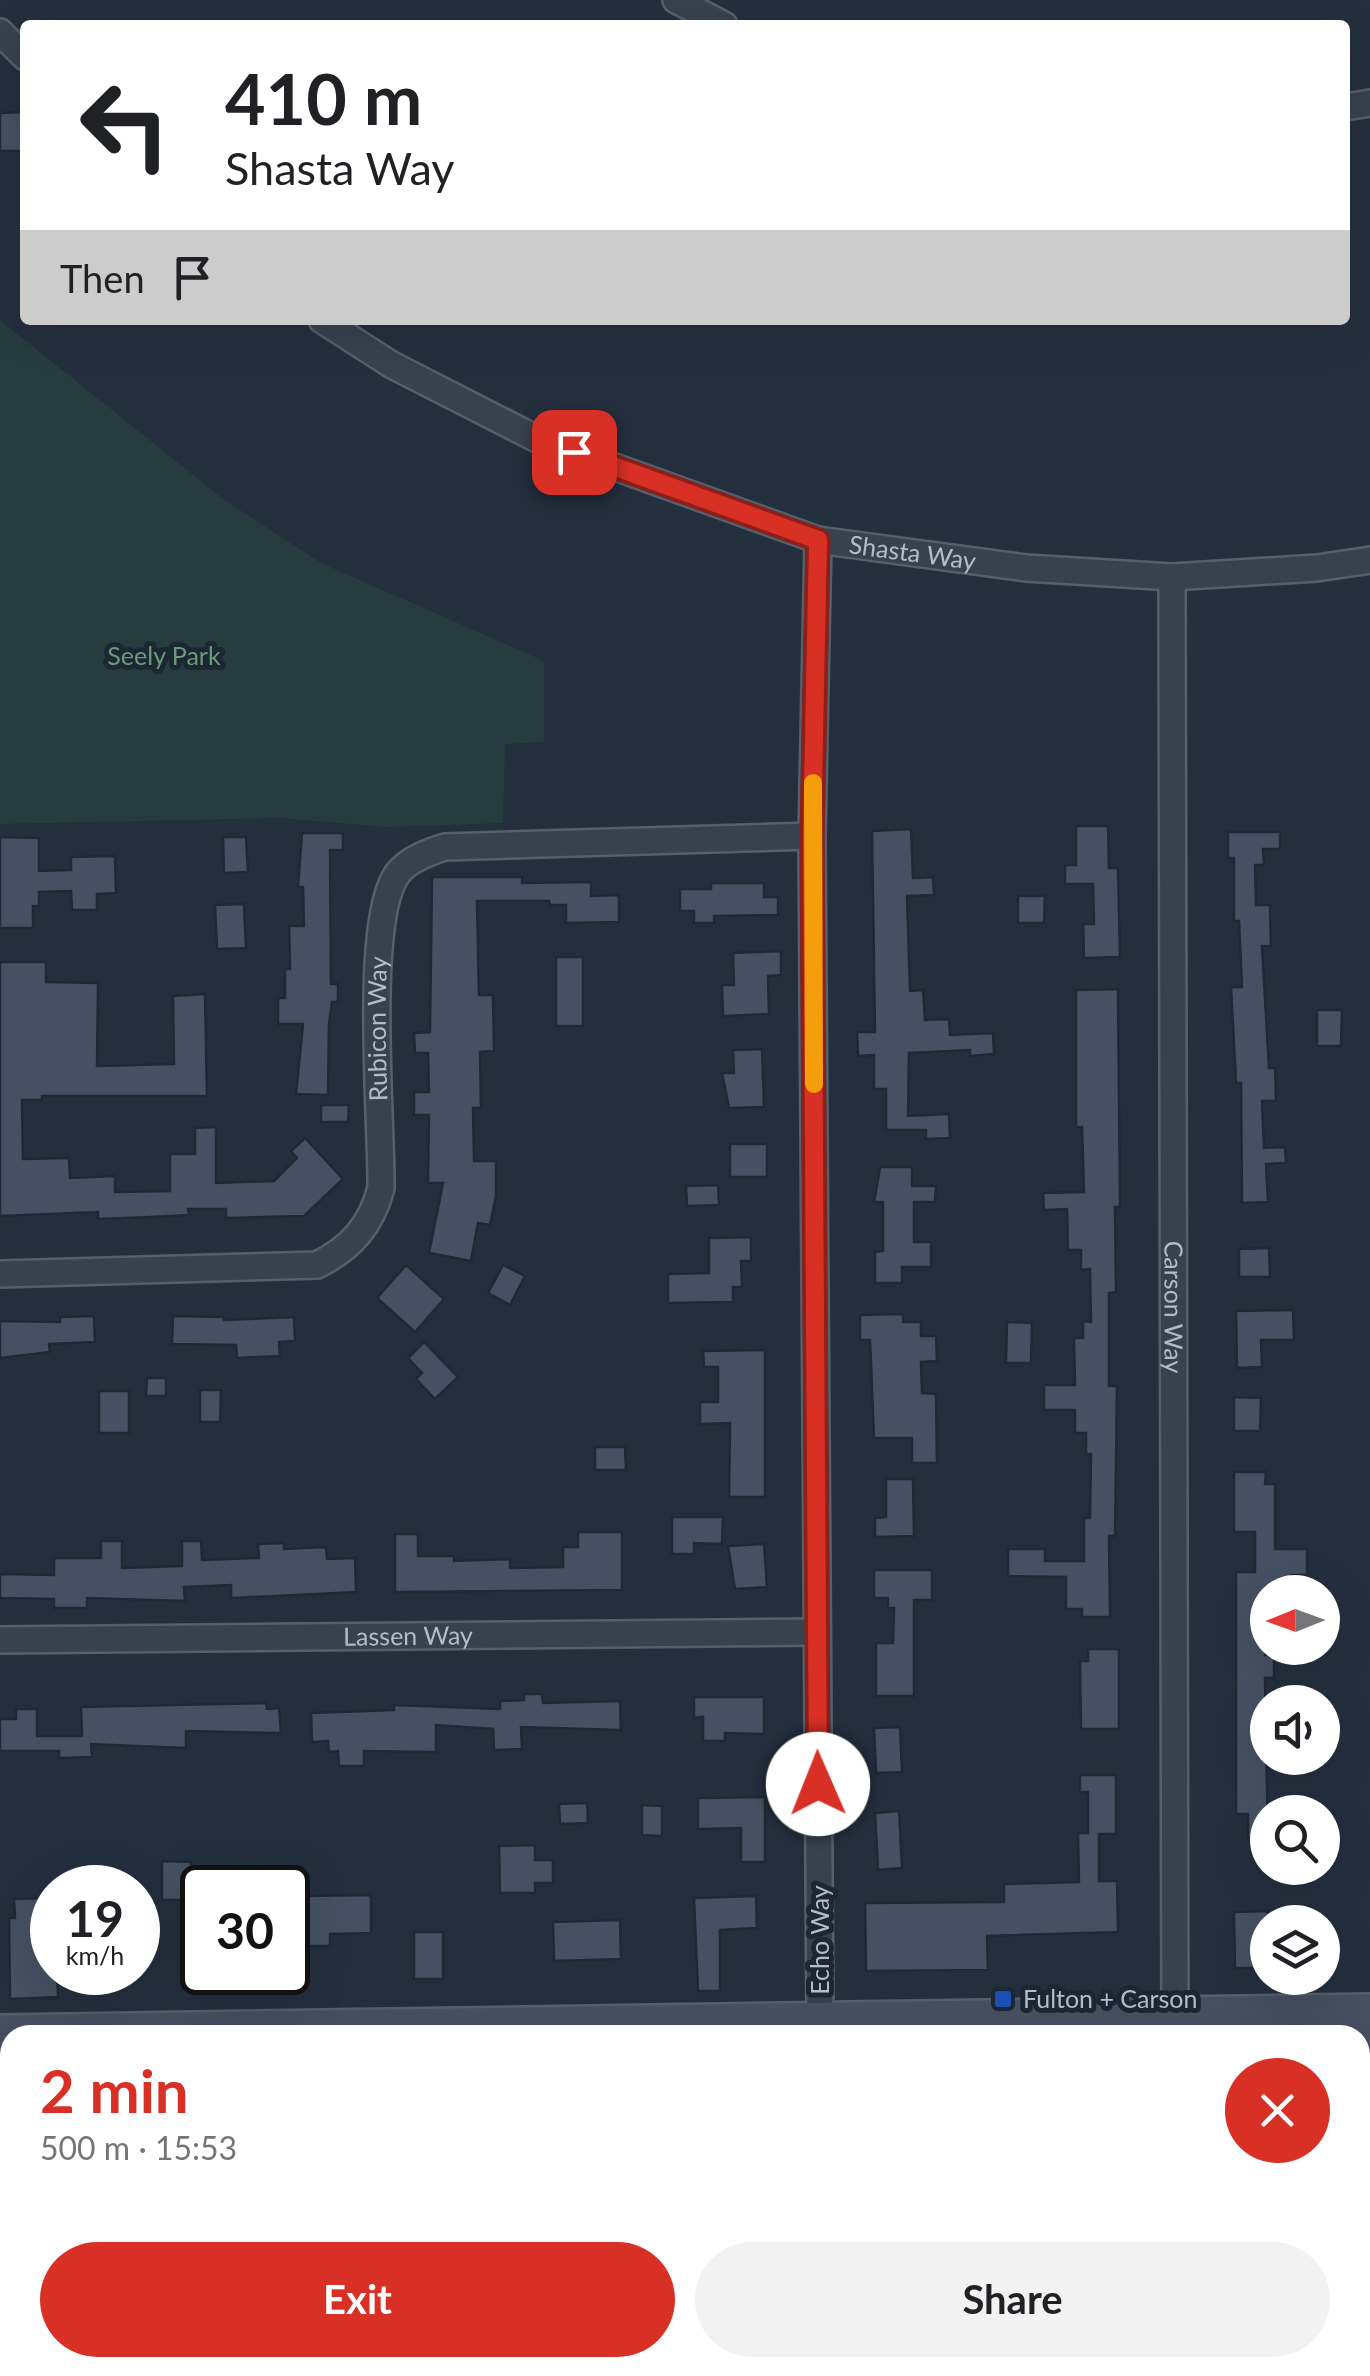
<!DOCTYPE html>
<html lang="en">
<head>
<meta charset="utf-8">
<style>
  body { margin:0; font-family:Lato,sans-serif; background:#f2f2f2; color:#202124; height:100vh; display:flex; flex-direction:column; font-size:38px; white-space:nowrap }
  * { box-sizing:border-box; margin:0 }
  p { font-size:32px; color:#757577 }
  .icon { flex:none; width:55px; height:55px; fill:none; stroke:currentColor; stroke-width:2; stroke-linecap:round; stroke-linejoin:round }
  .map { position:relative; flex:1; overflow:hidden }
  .panel { position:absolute; left:0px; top:2025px; width:1370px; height:352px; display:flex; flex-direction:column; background:#fff; border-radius:30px 30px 0 0; box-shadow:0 10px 40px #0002 }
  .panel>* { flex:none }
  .banner { position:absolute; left:20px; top:20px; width:1330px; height:305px; border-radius:10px; box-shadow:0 10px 40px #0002; background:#fff; color:#202124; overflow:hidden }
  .needle { width:65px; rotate:269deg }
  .buttons { position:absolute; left:1250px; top:1575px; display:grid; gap:20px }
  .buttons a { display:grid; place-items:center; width:90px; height:90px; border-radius:50%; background:#fff; box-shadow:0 10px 40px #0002; font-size:50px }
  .speed { position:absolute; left:30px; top:1865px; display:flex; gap:20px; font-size:50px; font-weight:700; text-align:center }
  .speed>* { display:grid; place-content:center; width:130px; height:130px; border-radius:50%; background:#fff; box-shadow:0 10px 40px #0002; line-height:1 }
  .speed small { font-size:25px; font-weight:400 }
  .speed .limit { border:5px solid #111; border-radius:15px; background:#fff; color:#111 }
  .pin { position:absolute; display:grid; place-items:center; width:85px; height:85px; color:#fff; margin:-42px; border-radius:20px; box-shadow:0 5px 15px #0006 }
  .me { position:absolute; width:110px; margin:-55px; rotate:359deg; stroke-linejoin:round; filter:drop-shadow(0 0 8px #0008) }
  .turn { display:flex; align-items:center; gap:35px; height:210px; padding:0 40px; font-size:45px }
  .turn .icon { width:130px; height:130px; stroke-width:2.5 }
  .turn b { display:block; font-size:70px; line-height:85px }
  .then { display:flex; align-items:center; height:95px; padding:0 40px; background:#0003; gap:20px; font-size:38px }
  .round { display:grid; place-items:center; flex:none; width:105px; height:105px; border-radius:52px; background:#f2f2f2 }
  .headline { display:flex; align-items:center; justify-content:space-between; height:170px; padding:0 40px }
  h1 { font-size:60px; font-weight:700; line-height:75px; color:#d93025 }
  .cta { display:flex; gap:20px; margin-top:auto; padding:20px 40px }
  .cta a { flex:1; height:115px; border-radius:60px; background:#d93025; color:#fff; font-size:40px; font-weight:700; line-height:115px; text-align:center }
  .cta a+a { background:#f2f2f2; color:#202124 }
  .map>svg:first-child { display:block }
  .green { fill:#263c3f }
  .building { fill:#455162; stroke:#1f2835; stroke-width:2.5 }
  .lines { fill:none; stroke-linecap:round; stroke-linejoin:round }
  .minor-casing { stroke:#565f6c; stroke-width:30 }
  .secondary-casing { stroke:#565f6c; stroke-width:40 }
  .minor { stroke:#38414e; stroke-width:25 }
  .secondary { stroke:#465061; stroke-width:35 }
  .route-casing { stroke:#8d1f18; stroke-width:25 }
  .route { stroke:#d93025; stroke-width:18 }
  .slow { stroke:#f59e0b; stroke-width:18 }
  .transit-dot { fill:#1a4fb4; stroke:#1d2633; stroke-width:4 }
  .labels { text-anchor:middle; stroke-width:10; stroke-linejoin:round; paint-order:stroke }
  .street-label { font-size:25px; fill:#b4bcc9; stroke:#1d2633 }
  .park-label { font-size:25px; fill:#6b9a76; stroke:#1d2633 }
  .poi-label { font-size:25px; fill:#b4bcc9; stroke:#1d2633; text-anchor:start }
</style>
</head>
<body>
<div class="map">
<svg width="1370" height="2376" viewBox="0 0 1370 2376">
  <rect width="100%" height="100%" fill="#242f3e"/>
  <path class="green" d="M 0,320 L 223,499 L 321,563 L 544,661 L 544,742 L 505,744 L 503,823 L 386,827 L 281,818 L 0,824 Z"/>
  <g class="building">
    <path d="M 23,112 L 24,151 L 0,151 L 0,113 Z"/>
    <path d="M 1076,826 L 1108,826 L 1109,868 L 1118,868 L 1120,957 L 1084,958 L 1083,924 L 1094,924 L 1093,884 L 1065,884 L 1065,865 L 1076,865 Z"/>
    <path d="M 911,829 L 913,878 L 933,877 L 934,895 L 907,896 L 910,991 L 923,990 L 925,1020 L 949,1019 L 950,1035 L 993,1033 L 994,1054 L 970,1056 L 970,1050 L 909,1053 L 908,1116 L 949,1114 L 950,1138 L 926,1139 L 926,1130 L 886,1130 L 886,1089 L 874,1089 L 874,1055 L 858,1056 L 857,1032 L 875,1032 L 872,831 Z"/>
    <path d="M 1228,832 L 1280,832 L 1280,849 L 1263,849 L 1264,865 L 1255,865 L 1256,905 L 1270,905 L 1271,946 L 1262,946 L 1269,1068 L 1275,1068 L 1276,1101 L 1262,1101 L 1264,1148 L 1285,1147 L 1286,1163 L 1266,1164 L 1268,1202 L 1242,1203 L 1241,1083 L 1236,1083 L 1231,987 L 1242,987 L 1239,921 L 1234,921 L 1234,858 L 1228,858 Z"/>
    <path d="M 302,833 L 343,833 L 343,850 L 330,850 L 331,984 L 338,984 L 338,1002 L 332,1002 L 329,1024 L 328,1095 L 296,1094 L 303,1024 L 278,1024 L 278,998 L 285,998 L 285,969 L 290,969 L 289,926 L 304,926 L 303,887 L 298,887 Z"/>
    <path d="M 0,837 L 39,838 L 39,871 L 71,870 L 71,857 L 115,856 L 116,893 L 97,894 L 97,910 L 72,910 L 71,891 L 39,892 L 39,906 L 33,906 L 33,928 L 0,928 Z"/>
    <path d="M 223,837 L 246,837 L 248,872 L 224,873 Z"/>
    <path d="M 432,877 L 522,877 L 522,883 L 591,882 L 591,896 L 619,895 L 619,922 L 566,923 L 566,905 L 550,905 L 549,901 L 477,901 L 479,995 L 493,995 L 494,1051 L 480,1052 L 481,1108 L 473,1108 L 474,1161 L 496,1161 L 496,1196 L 490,1225 L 478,1223 L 471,1261 L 429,1253 L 443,1183 L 428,1183 L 429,1115 L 414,1115 L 414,1092 L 429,1092 L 428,1053 L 415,1053 L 414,1033 L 430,1032 Z"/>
    <path d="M 711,883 L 764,883 L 764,897 L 778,897 L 778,915 L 714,916 L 714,923 L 694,923 L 694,911 L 680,911 L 680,889 L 711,889 Z"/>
    <path d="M 1018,896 L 1045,896 L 1044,923 L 1018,923 Z"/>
    <path d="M 244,904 L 246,948 L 217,949 L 215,905 Z"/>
    <path d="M 781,951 L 781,975 L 768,976 L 769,1014 L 723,1016 L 722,985 L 734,985 L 733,953 Z"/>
    <rect x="556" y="957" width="27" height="69"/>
    <path d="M 0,962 L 46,962 L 46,982 L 98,983 L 97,1066 L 174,1064 L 173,996 L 205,994 L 207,1096 L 42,1096 L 42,1100 L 22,1100 L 23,1159 L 69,1158 L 70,1178 L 115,1176 L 115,1192 L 170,1191 L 170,1154 L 195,1154 L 195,1128 L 216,1127 L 216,1183 L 274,1181 L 297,1158 L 291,1151 L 305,1138 L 343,1179 L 304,1216 L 226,1218 L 226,1209 L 188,1209 L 189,1215 L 151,1217 L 98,1219 L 98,1212 L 0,1216 Z"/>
    <path d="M 1118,989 L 1120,1207 L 1115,1207 L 1116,1292 L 1109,1293 L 1109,1386 L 1117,1386 L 1115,1536 L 1109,1536 L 1110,1617 L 1082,1617 L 1082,1609 L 1066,1609 L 1066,1577 L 1008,1576 L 1008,1549 L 1045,1549 L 1045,1561 L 1084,1561 L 1084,1518 L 1090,1518 L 1091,1454 L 1086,1454 L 1086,1433 L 1075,1433 L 1075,1410 L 1044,1410 L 1044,1385 L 1075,1385 L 1074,1338 L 1083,1338 L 1083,1321 L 1091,1322 L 1090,1269 L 1081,1270 L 1081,1250 L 1068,1250 L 1067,1209 L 1044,1210 L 1043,1193 L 1084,1192 L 1082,1127 L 1076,1127 L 1076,990 Z"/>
    <path d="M 1317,1010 L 1342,1010 L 1341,1046 L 1317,1046 Z"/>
    <path d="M 762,1049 L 764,1107 L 729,1108 L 722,1073 L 734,1073 L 733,1050 Z"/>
    <path d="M 321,1105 L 349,1105 L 348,1122 L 321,1122 Z"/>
    <rect x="730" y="1144" width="37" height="33"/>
    <path d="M 880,1167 L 912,1167 L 912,1186 L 936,1186 L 935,1202 L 914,1202 L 914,1242 L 931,1242 L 931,1267 L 902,1267 L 902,1283 L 875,1283 L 875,1252 L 883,1251 L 883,1202 L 874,1202 Z"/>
    <path d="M 718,1185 L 719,1205 L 687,1206 L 686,1186 Z"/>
    <path d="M 751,1237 L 751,1261 L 741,1261 L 742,1287 L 733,1287 L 733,1302 L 668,1303 L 668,1274 L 709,1273 L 709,1238 Z"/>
    <path d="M 1269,1248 L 1270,1277 L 1239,1277 L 1239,1249 Z"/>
    <path d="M 406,1265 L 444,1299 L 415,1332 L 377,1298 Z"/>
    <path d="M 503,1265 L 525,1276 L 510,1305 L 488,1293 Z"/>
    <path d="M 1293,1310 L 1294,1340 L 1261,1340 L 1262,1367 L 1237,1368 L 1236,1311 Z"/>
    <path d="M 903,1314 L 903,1322 L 921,1322 L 921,1336 L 936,1336 L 937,1361 L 921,1362 L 922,1393 L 936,1394 L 937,1463 L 912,1463 L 912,1438 L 874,1438 L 870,1340 L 860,1340 L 860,1315 Z"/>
    <path d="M 94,1316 L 95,1342 L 49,1344 L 50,1352 L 0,1358 L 0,1321 L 60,1322 L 60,1317 Z"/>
    <path d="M 173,1316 L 224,1317 L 224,1320 L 294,1317 L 295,1341 L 279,1342 L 280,1356 L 237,1358 L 236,1345 L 172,1344 Z"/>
    <path d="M 1007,1322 L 1032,1323 L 1031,1363 L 1006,1363 Z"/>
    <path d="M 424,1342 L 458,1377 L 435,1399 L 416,1379 L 422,1373 L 408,1358 Z"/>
    <path d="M 765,1350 L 765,1497 L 729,1497 L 730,1423 L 700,1424 L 700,1402 L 718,1402 L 718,1367 L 704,1367 L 703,1351 Z"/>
    <path d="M 147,1378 L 166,1378 L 166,1396 L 146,1396 Z"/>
    <path d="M 200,1390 L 221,1390 L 220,1422 L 200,1422 Z"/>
    <rect x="99" y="1391" width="30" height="42"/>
    <path d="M 1234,1397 L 1261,1398 L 1260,1431 L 1234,1431 Z"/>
    <path d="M 595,1447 L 625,1447 L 626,1470 L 595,1470 Z"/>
    <path d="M 1234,1472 L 1266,1472 L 1265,1484 L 1275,1484 L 1275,1549 L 1307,1549 L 1307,1575 L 1292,1575 L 1292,1591 L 1268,1592 L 1265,1655 L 1274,1655 L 1274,1678 L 1265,1678 L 1268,1838 L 1248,1838 L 1248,1814 L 1236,1814 L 1236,1572 L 1255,1572 L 1255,1532 L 1234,1532 Z"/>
    <path d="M 886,1479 L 913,1479 L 914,1536 L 875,1537 L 875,1518 L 886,1517 Z"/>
    <path d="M 672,1517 L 723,1517 L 722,1544 L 694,1543 L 694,1554 L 672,1554 Z"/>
    <path d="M 578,1532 L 622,1532 L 622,1590 L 395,1592 L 395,1534 L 418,1534 L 418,1556 L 454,1556 L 454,1561 L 510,1559 L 510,1568 L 563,1567 L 563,1547 L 578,1547 Z"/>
    <path d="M 101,1541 L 122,1541 L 122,1568 L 182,1566 L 182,1541 L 201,1541 L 202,1560 L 259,1558 L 258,1544 L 284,1543 L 284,1549 L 326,1547 L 327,1559 L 355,1558 L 356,1592 L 231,1598 L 231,1585 L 184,1587 L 185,1601 L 87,1598 L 87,1608 L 54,1608 L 54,1599 L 0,1598 L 0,1574 L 54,1575 L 54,1558 L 101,1558 Z"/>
    <path d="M 764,1544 L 767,1587 L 735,1589 L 728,1546 Z"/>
    <path d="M 874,1570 L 932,1570 L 932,1600 L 914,1600 L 914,1696 L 876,1696 L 876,1643 L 893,1643 L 894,1608 L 888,1608 L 888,1598 L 874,1598 Z"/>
    <path d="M 1088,1649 L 1119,1649 L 1119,1729 L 1081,1729 L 1080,1661 L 1088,1661 Z"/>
    <path d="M 524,1694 L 542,1694 L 543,1703 L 620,1701 L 621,1730 L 521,1727 L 522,1749 L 494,1750 L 493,1729 L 436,1725 L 436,1752 L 364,1751 L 364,1766 L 339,1766 L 338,1751 L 329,1752 L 328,1741 L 312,1742 L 311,1713 L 394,1710 L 394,1705 L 500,1709 L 500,1701 L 524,1700 Z"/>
    <path d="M 694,1697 L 764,1697 L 764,1734 L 725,1733 L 725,1741 L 703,1741 L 703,1717 L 694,1718 Z"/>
    <path d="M 266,1703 L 267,1709 L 279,1708 L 281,1733 L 186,1731 L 186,1748 L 91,1744 L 92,1757 L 59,1758 L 59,1751 L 0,1751 L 0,1719 L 16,1719 L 16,1709 L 37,1709 L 37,1736 L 82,1736 L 81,1707 Z"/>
    <path d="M 900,1727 L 902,1772 L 876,1773 L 874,1728 Z"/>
    <path d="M 1080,1775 L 1116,1775 L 1116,1834 L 1099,1834 L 1099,1881 L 1117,1881 L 1118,1932 L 987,1936 L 988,1970 L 866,1971 L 865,1903 L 1004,1902 L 1004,1884 L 1079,1882 L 1078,1833 L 1088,1833 L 1088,1792 L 1080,1792 Z"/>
    <path d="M 765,1797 L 765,1862 L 741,1862 L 741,1828 L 698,1829 L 698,1798 Z"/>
    <path d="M 587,1803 L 588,1823 L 560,1824 L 559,1804 Z"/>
    <path d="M 642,1805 L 662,1806 L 662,1836 L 642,1835 Z"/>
    <path d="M 899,1811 L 902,1868 L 878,1870 L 875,1813 Z"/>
    <path d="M 535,1845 L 535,1860 L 553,1860 L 553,1883 L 535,1883 L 535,1893 L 500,1893 L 499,1846 Z"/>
    <path d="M 162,1861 L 191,1862 L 191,1900 L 162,1900 Z"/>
    <path d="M 371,1895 L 371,1933 L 330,1934 L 330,1946 L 288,1946 L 288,1914 L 303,1914 L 303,1896 Z"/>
    <path d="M 756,1896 L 757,1928 L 720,1930 L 720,1991 L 698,1991 L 694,1898 Z"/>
    <path d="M 52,1898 L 52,1972 L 57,1972 L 58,1997 L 10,1999 L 9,1918 L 15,1918 L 14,1899 Z"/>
    <path d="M 1268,1911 L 1268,1968 L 1235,1968 L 1234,1912 Z"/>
    <path d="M 620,1920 L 621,1959 L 554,1961 L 553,1922 Z"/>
    <rect x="414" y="1932" width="29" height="47"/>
  </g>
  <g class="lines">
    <g class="minor-casing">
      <g id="minor">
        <path d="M 676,0 L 724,25"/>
        <path d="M 0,32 L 25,57"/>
        <path d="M 1345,107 L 1370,103"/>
        <path id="s1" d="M 322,320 L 392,365 L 537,439 L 818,540 L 1026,568 L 1172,577 L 1317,568 L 1370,560"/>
        <path id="s2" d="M 1172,577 L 1175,2035"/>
        <path id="s3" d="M 0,1274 L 317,1265 C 351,1248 371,1226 381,1188 C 382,1123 363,918 398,873 C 409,859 429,852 445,847 L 812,836"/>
        <path id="s4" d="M 0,1640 L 817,1632"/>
        <path d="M 815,2035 L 820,2020 L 812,836 L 818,540"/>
        <path d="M 428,2368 L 428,2376"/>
        <path d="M 861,2368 L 865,2376"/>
        <path d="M 1206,2368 L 1210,2376"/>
        <path d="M 676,2376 L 677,2368"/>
      </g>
    </g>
    <g class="secondary-casing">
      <g id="secondary">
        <path d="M 0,2033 L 1370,2012"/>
        <path d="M 1360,2042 L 1370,2042"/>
        <path d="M 0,2066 L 10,2065"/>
      </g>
    </g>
    <use href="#minor" class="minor"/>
    <use href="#secondary" class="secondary"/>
  </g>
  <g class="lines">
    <g class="route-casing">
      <path id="route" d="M 574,452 L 818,540 L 812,836 L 818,1784"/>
    </g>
    <use href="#route" class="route"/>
    <path class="slow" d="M 813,783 L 814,1084"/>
  </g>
  <rect class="transit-dot" x="993" y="1989" width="20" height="20" rx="5"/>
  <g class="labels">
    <g class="street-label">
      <text dy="9" stroke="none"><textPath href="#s1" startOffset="640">Shasta Way</textPath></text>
      <text dy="9" stroke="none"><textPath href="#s3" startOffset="580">Rubicon Way</textPath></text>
      <text dy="9" stroke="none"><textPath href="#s2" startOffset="730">Carson Way</textPath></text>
      <text dy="9" stroke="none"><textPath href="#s4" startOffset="408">Lassen Way</textPath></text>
      <text transform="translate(820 1940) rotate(-90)" y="9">Echo Way</text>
    </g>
    <g class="park-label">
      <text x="164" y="665">Seely Park</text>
    </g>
    <g class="poi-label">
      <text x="1023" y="2008">Fulton + Carson</text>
    </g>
  </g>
</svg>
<div class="buttons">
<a><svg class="needle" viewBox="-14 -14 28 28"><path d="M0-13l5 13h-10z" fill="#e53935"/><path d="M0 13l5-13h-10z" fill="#757577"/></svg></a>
<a><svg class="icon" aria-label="sound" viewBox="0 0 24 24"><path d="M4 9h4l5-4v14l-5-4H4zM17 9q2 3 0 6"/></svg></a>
<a><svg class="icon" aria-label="search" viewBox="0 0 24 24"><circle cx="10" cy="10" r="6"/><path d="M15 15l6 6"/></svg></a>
<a><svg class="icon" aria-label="layers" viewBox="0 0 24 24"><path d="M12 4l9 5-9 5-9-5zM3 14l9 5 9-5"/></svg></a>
</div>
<div class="speed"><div>19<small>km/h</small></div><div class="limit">30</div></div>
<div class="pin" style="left:574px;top:452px;background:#d93025"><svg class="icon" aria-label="arrive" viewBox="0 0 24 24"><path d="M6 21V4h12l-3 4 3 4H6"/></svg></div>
<svg class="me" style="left:818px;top:1784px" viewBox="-20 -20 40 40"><circle r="19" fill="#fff"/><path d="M0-13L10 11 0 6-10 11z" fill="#d93025"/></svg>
<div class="banner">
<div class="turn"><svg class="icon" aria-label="left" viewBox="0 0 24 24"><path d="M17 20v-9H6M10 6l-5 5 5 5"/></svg><div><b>410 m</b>Shasta Way</div></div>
<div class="then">Then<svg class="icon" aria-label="arrive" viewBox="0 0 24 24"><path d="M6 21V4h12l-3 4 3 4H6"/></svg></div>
</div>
<section class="panel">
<div class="headline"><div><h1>2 min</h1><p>500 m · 15:53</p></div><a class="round" style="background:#d93025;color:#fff"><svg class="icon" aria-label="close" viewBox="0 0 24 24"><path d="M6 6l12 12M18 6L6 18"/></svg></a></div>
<div class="cta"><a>Exit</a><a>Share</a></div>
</section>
</div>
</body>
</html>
